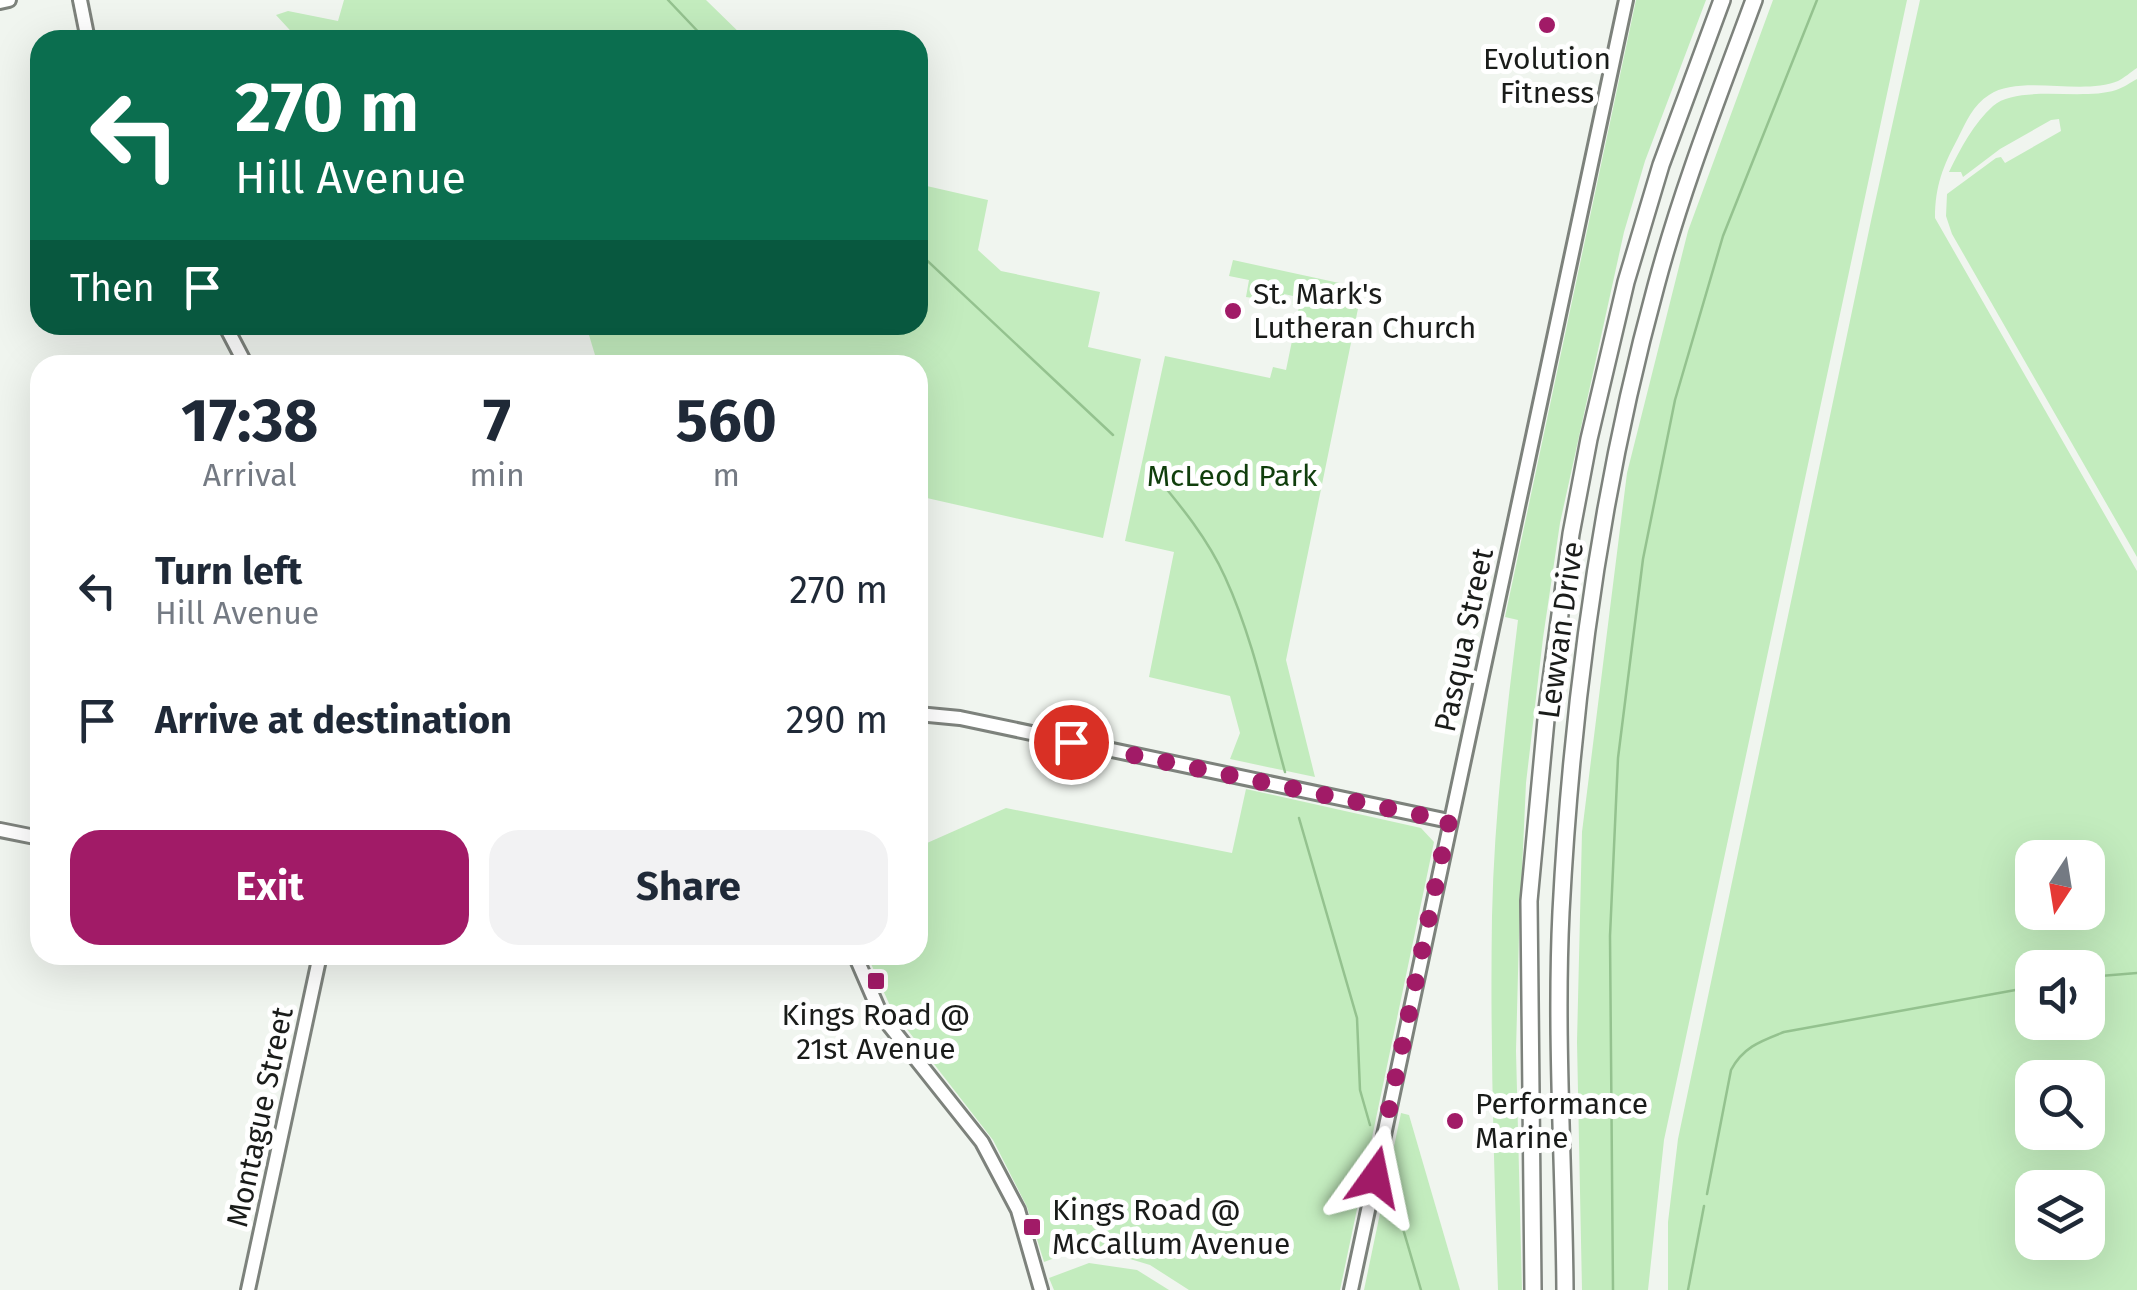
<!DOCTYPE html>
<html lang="en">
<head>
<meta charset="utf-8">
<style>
  body { margin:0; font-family:"Fira Sans",sans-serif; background:#f2f2f3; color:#1f2937; height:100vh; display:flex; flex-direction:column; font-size:38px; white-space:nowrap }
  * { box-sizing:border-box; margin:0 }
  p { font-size:32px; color:#747a83 }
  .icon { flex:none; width:55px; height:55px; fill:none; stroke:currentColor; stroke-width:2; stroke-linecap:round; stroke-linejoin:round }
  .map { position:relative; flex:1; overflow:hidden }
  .panel { position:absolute; left:30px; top:355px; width:898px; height:610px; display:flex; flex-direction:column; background:#fff; border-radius:30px; box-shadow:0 10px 40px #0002 }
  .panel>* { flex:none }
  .hud { position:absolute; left:30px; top:30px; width:898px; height:305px; border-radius:30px; box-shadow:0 10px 40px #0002; background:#0b6e4f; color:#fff; overflow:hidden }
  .needle { width:65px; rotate:192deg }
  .tools { position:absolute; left:2015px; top:840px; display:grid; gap:20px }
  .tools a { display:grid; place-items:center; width:90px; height:90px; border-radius:20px; background:#fff; box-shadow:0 10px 40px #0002; font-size:50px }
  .pin { position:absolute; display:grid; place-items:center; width:85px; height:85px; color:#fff; margin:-42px; border:5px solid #fff; border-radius:50%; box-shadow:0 2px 10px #0007 }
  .me { position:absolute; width:110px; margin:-55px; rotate:12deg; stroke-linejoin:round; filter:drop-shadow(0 0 8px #0008) }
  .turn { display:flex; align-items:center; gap:35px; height:210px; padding:0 40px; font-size:45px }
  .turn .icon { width:130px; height:130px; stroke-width:2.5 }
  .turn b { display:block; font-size:70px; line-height:85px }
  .then { display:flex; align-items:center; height:95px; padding:0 40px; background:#0003; gap:20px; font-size:38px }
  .eta { display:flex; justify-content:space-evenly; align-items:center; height:170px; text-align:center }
  .eta b { font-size:60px; font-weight:700; line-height:70px }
  .button { display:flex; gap:20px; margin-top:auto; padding:20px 40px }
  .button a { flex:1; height:115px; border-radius:30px; background:#a11b67; color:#fff; font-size:40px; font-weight:700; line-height:115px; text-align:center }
  .button a+a { background:#f2f2f3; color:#1f2937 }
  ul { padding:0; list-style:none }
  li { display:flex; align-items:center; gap:30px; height:130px; padding:0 40px }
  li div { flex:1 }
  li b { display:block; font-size:38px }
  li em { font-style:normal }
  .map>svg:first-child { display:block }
  .green { fill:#c3ecbe; fill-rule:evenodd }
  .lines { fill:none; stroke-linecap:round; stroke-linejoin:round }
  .stream { stroke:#94c28f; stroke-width:2.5 }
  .tertiary-casing { stroke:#7d827c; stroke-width:18 }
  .secondary-casing { stroke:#7d827c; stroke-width:20 }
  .tertiary { stroke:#fff; stroke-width:12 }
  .secondary { stroke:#fff; stroke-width:15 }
  .route { stroke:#a11b67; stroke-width:18; stroke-dasharray:0 32.4 }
  .poi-dot { fill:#a11b67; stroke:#fff; stroke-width:4 }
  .labels { text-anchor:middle; stroke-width:10; stroke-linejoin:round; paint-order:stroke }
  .poi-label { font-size:30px; fill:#1a1c1a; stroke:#fff; text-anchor:start }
  .park-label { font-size:30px; fill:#103e0c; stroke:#fff }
  .street-label { font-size:30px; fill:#1a1c1a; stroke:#fff }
</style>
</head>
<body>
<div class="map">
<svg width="2137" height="1290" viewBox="0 0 2137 1290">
  <rect width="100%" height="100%" fill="#f0f5ef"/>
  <g class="green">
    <path d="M 344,0 L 706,0 L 747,40 L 299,40 L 276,15 L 288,11 L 338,21 Z"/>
    <path d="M 1636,0 L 1706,0 L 1645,161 L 1624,232 L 1560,523 L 1543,638 L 1526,783 L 1519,935 L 1516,1051 L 1522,1290 L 1498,1290 C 1494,1165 1490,1041 1492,916 C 1494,817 1506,718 1518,620 L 1505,617 Z"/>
    <path d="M 1773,0 L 1907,0 L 1664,1140 L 1648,1290 L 1582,1290 L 1577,1042 L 1582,832 L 1627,473 L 1688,231 Z"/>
    <path d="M 1920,0 L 2137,0 L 2137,68 C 2131,72 2124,78 2118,81 C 2082,96 2020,74 1989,95 C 1973,105 1966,122 1958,138 C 1943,166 1935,186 1935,218 L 2137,571 L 2137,1290 L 1668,1290 L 1668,1222 L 1678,1139 L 1872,216 ZM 2032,858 L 2088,858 L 2088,912 L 2032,912 ZM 2032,968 L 2088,968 L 2088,1022 L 2032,1022 ZM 2032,1078 L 2088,1078 L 2088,1132 L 2032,1132 ZM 2032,1188 L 2088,1188 L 2088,1242 L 2032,1242 Z"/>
    <path d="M 2137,79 L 2137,557 L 1952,234 L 1946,216 L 1947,194 L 1996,158 L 2001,157 L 2005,163 L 2061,131 L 2059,119 L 2051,120 L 2000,149 L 1963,177 L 1961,172 L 1949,172 C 1960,149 1974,123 1993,106 C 2018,84 2083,101 2116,90 C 2123,88 2131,82 2137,79 Z"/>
    <path d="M 918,184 L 988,200 L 978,250 L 1001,271 L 1100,292 L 1088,347 L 1141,359 L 1103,538 L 918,496 L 918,365 L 598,365 L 586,325 L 918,325 Z"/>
    <path d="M 1233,260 L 1353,286 L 1361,294 L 1286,660 L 1315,777 L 1230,759 L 1240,733 L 1230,696 L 1149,677 L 1174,552 L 1125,541 L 1165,356 L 1270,378 L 1273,367 L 1286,370 L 1299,307 L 1292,305 L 1293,296 L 1284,294 L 1282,302 L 1246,297 L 1249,280 L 1229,276 Z"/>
    <path d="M 1246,789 L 1421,828 L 1434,842 L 1340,1290 L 1189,1290 L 1150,1265 L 1087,1246 L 1044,1262 L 1027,1207 L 993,1140 L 892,1010 L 867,955 L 918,955 L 918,847 L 1006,808 L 1232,853 Z"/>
    <path d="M 1401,1113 L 1409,1115 L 1460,1290 L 1364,1290 Z"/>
    <path d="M 1089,1263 L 1137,1270 L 1169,1290 L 1054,1290 L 1049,1278 Z"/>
  </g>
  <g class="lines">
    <g class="stream">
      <path d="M 668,0 L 706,40"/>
      <path d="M 918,252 L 1113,435"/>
      <path d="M 1154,474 C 1181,506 1208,539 1225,577 C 1253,638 1267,707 1285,772"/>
      <path d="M 1299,818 L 1357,1018 L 1360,1090 L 1370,1125"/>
      <path d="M 2088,977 L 2137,973"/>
      <path d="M 1391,1188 L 1421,1290"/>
      <path d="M 1707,1194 L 1731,1070 C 1743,1047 1761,1041 1784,1032 L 2032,987"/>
      <path d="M 1613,1290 L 1610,936 L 1618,758 L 1643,559 L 1675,400 L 1723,236 L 1817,0"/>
      <path d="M 1688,1290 L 1704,1206"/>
    </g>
    <g class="tertiary-casing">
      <g id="tertiary">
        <path d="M 80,0 L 88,40"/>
        <path d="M 0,2 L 9,0"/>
        <path d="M 225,325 L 246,365"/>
        <path d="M 918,714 L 960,718 L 1449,821"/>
        <path d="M 0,830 L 40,838"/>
        <path d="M 855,955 L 881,1015 L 982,1142 L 1018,1210 L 1041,1290"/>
        <path d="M 248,1290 L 320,955"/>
        <path d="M 1351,1290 L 1626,0"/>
      </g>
    </g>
    <g class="secondary-casing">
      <g id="secondary">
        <path d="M 1533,1290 L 1529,901 L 1547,709 L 1571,534 L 1589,439 L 1626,282 L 1661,165 L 1722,0"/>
        <path d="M 1565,1290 C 1564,1165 1555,1037 1561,912 C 1572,701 1600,490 1656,286 C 1682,188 1719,95 1754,0"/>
      </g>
    </g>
    <use href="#tertiary" class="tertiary"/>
    <use href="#secondary" class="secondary"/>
  </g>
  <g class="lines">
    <path class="route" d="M 1071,742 L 1449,821 L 1375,1177"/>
  </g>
  <g class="poi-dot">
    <circle cx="1547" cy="25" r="10"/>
    <circle cx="1233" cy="311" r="10"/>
    <rect x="866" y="971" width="20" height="20" rx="5"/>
    <circle cx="1455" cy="1121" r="10"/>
    <rect x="1022" y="1217" width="20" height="20" rx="5"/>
  </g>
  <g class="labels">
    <g class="poi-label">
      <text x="1547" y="69" text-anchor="middle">Evolution<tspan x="1547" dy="34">Fitness</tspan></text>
      <text x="1253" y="304">St. Mark's<tspan x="1253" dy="34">Lutheran Church</tspan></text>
      <text x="876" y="1025" text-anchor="middle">Kings Road @<tspan x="876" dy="34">21st Avenue</tspan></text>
      <text x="1475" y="1114">Performance<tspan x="1475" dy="34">Marine</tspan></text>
      <text x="1052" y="1220">Kings Road @<tspan x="1052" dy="34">McCallum Avenue</tspan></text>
    </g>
    <g class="park-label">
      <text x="1232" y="486">McLeod Park</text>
    </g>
    <g class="street-label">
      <text transform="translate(1561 630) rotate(-82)" y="10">Lewvan Drive</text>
      <text transform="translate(1464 640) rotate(-78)" y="10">Pasqua Street</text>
      <text transform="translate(260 1117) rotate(-78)" y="10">Montague Street</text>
    </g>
  </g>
</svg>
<div class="tools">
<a><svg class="needle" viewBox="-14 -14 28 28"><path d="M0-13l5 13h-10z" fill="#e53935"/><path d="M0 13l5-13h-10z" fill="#747a83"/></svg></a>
<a><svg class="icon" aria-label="sound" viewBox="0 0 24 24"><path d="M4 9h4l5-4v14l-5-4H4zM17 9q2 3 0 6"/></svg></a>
<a><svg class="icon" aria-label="search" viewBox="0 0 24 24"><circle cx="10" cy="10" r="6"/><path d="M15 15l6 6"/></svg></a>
<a><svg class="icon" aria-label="layers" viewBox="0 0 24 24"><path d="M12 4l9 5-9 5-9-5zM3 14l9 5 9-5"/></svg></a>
</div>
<div class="pin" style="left:1071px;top:742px;background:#d93025"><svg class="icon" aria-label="arrive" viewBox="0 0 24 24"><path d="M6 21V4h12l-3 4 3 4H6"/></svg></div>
<svg class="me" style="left:1375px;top:1177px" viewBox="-20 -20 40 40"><path d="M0-17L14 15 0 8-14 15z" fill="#a11b67" stroke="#fff" stroke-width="4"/></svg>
<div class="hud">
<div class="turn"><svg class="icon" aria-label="left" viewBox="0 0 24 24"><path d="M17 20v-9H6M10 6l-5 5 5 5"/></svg><div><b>270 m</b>Hill Avenue</div></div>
<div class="then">Then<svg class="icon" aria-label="arrive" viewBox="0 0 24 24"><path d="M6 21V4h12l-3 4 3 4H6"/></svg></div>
</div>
<section class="panel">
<div class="eta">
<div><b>17:38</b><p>Arrival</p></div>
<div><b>7</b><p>min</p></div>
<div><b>560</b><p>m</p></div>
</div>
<ul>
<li><svg class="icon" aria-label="left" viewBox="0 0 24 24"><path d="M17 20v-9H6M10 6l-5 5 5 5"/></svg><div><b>Turn left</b><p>Hill Avenue</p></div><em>270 m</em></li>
<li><svg class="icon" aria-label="arrive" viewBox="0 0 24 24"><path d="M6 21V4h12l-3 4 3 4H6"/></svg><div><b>Arrive at destination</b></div><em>290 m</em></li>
</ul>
<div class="button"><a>Exit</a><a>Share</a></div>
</section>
</div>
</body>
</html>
